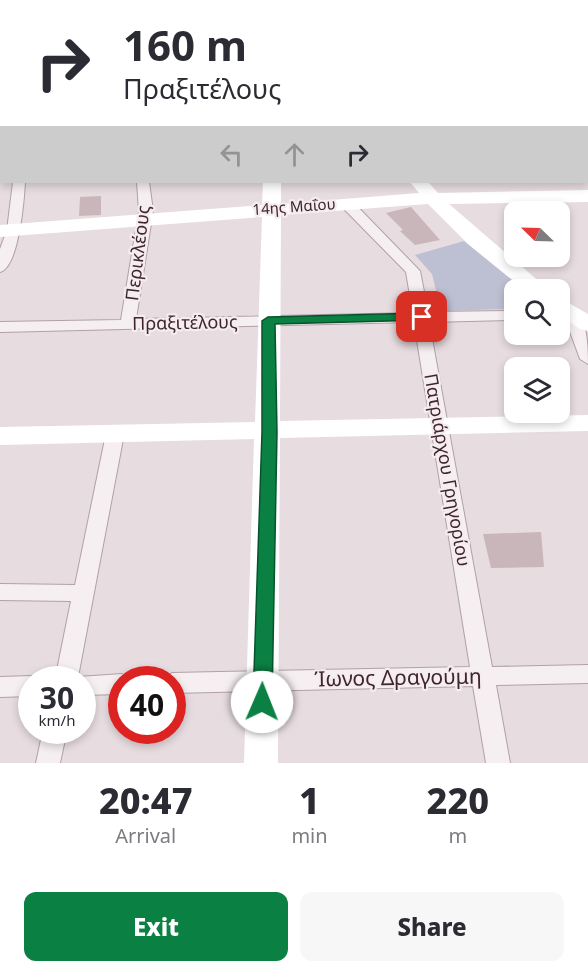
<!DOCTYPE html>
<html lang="en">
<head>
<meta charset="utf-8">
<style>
  body { margin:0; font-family:"Noto Sans",sans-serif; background:#f7f7f7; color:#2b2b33; height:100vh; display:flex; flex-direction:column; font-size:22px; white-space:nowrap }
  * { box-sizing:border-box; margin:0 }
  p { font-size:20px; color:#7c7c81 }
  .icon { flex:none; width:33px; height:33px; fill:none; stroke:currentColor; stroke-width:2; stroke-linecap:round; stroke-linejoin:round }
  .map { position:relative; height:763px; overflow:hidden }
  .drawer { display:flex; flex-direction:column; background:#fff; flex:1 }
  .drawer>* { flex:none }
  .hud { position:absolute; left:0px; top:0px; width:588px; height:183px; box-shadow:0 3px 9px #0003; background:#fff; color:#2b2b33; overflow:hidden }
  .needle { width:39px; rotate:293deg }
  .buttons { position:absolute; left:504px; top:201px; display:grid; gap:12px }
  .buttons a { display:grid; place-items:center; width:66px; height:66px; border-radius:12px; background:#fff; box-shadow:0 3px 9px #0003; font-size:30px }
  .speed { position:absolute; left:18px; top:666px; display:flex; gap:12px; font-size:30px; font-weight:700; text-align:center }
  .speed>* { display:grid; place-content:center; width:78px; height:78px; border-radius:50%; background:#fff; box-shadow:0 3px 9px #0003; line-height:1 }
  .speed small { font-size:15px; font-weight:400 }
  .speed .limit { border:9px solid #d22; background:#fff; color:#111 }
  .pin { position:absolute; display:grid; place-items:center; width:51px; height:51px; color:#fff; margin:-26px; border-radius:12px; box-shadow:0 3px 9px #0006 }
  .me { position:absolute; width:66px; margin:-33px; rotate:1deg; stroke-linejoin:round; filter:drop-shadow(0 0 4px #0008) }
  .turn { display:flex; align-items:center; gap:21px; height:126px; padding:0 24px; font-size:27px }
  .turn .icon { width:78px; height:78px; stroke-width:2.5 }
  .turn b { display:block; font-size:42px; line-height:51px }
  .lanes { display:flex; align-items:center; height:57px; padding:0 24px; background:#0003; justify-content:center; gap:30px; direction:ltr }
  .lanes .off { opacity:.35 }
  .eta { display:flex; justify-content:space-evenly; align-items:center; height:102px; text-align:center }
  .eta b { font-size:36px; font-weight:800; line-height:42px }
  .primary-button { display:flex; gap:12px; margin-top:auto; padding:12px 24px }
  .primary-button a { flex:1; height:69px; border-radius:12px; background:#0b8043; color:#fff; font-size:24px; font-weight:800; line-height:69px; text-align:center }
  .primary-button a+a { background:#f7f7f7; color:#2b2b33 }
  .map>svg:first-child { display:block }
  .green { fill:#bdc0d2 }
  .building { fill:#c8b6bb }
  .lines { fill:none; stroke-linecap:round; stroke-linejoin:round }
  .street-casing { stroke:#b1a1a6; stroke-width:2 }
  .street { fill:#f6eff1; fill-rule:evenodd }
  .secondary { fill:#fff; fill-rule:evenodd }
  .route { fill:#0b8043; stroke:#07532c; stroke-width:1.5 }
  .labels { text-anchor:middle; stroke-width:4.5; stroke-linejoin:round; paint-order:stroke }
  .far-street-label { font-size:15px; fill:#3f252c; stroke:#f5ecef }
  .street-label { font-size:18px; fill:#3f252c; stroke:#f5ecef }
  .near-street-label { font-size:21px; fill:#3f252c; stroke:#f5ecef }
</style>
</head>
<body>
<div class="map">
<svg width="588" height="763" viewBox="0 0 588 763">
  <rect width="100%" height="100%" fill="#e7dce0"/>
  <path class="green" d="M 464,241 L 523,289 L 514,290 L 514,309 L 441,311 L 432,274 L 415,255 Z"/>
  <g class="building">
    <path d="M 101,196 L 101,215 L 79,216 L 80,197 Z"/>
    <path d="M 411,207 L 440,240 L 415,245 L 400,231 L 403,230 L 386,213 Z"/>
    <path d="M 541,532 L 544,567 L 491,568 L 483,534 Z"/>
  </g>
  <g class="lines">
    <g class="street-casing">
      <g id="street">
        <path d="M 42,0 L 55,0 L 41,2 Z"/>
        <path d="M 98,0 L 115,0 L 116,2 L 99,2 Z"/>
        <path d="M 124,0 L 134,0 L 124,2 Z"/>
        <path d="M 197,0 L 207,0 L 207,2 L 198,2 Z"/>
        <rect x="406" y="0" width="10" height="2"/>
        <path d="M 514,0 L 524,0 L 524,2 L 515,2 Z"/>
        <path d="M 2,10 L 2,16 L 0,17 L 0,11 Z"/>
        <rect x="586" y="87" width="2" height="6"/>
        <rect x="0" y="119" width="2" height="6"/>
        <rect x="586" y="122" width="2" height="9"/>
        <rect x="586" y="137" width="2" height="8"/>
        <path d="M 13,182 L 25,182 C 24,200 19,267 0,272 L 0,249 L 7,230 Z"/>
        <path d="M 137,182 L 149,182 L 153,211 L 136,319 L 413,313 L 406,272 L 342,207 L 340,204 L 347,200 L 352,201 L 420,271 L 428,312 L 514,311 L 514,320 L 429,322 L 492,667 L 588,665 L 588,683 L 496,685 L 510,763 L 486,763 L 473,686 L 172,693 L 172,680 L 163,680 L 172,673 L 470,667 L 414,322 L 0,332 L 0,322 L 121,320 L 139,211 Z"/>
        <path d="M 571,308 C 588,313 588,350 588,364 L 580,359 L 565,318 L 560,317 L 560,309 Z"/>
        <path d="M 115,428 L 124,434 L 78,677 L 122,674 L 131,680 L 122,680 L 122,694 L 82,695 L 82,680 L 55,680 L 71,601 L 0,600 L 0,584 L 75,585 L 106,434 Z"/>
        <path d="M 32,676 L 40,680 L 32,680 L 32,696 L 0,697 L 0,677 Z"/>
        <path d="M 43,730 L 67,730 L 60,763 L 36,763 Z"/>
      </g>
    </g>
    <use href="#street" class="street"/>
    <g class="secondary">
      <path d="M 289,0 L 303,0 L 303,2 L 290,2 Z"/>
      <rect x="586" y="26" width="2" height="8"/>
      <rect x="0" y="60" width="2" height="10"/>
      <path d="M 263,182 L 281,182 L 281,204 L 419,193 L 410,182 L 428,182 L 438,193 L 588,190 L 588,202 L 449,204 L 549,290 L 525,290 L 468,244 L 428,204 L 281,215 L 280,421 L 588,415 L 588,431 L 280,438 L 278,763 L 244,763 L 254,439 L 0,445 L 0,427 L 255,422 L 262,217 L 0,237 L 0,225 L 262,205 Z"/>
      <path d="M 560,298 L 588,314 L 588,331 L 580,329 L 560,315 Z"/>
    </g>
  </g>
  <path class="route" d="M 422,313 L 428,317 L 426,320 L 275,324 L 277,432 L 272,702 L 269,708 L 262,710 L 256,708 L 253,702 L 262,432 L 262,321 L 268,317 Z"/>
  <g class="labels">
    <g class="far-street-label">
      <text transform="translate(294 207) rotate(-4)" y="5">14ης Μαΐου</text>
    </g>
    <g class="street-label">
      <text transform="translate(138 253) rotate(-83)" y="6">Περικλέους</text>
      <text transform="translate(185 323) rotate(-1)" y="6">Πραξιτέλους</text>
      <text transform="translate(447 470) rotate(80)" y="6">Πατριάρχου Γρηγορίου</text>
    </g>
    <g class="near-street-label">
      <text transform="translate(398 678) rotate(-1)" y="7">Ίωνος Δραγούμη</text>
    </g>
  </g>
</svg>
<div class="buttons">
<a><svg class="needle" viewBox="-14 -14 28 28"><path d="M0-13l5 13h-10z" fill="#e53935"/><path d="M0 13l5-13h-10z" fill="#7c7c81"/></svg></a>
<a><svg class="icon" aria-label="search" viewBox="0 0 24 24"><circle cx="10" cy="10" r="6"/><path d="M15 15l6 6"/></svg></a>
<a><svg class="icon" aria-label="layers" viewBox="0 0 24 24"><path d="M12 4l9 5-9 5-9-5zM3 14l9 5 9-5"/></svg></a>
</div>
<div class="speed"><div>30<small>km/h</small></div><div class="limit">40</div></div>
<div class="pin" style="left:422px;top:317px;background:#d93025"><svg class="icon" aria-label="arrive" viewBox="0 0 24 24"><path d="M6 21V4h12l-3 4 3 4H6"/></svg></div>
<svg class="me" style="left:262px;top:702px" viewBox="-20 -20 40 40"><circle r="19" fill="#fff"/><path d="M0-13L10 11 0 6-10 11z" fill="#0b8043"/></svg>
<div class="hud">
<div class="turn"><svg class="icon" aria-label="right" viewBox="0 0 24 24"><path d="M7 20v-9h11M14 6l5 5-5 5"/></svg><div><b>160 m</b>Πραξιτέλους</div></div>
<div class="lanes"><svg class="icon off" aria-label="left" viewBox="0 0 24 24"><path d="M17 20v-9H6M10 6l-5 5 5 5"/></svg><svg class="icon off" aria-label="ahead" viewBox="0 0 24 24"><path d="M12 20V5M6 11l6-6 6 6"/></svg><svg class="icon" aria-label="right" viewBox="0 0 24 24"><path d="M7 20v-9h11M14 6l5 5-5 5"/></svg></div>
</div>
</div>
<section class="drawer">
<div class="eta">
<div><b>20:47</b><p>Arrival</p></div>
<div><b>1</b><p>min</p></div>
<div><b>220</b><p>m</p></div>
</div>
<div class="primary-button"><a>Exit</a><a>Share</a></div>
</section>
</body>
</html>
